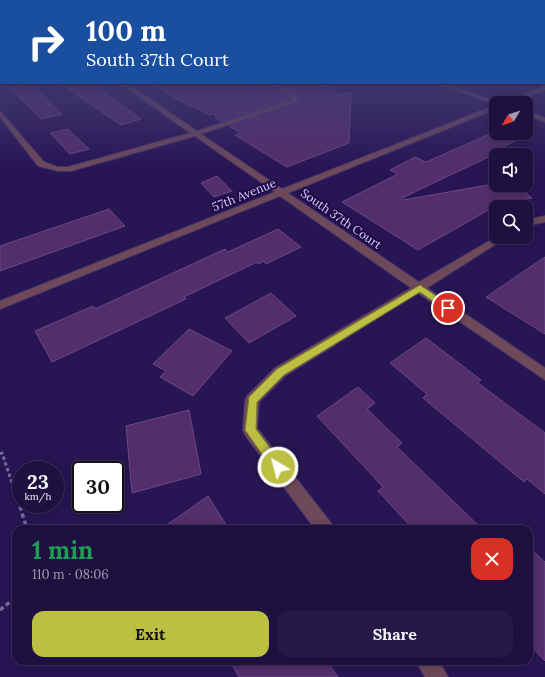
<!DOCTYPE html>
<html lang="en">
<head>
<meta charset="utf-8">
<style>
  body { margin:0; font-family:Lora,serif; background:#261946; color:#f1f3f6; height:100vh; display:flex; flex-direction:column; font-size:15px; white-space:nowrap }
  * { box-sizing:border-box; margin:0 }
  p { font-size:13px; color:#a19db0 }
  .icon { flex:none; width:22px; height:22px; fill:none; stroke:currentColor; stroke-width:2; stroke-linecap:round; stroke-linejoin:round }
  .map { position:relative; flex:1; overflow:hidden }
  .drawer { position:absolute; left:12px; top:525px; width:521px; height:140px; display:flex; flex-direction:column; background:#1e103f; border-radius:12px; box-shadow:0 2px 10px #0003,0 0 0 1px #3c3059 }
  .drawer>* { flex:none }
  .guide { position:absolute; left:0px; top:0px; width:545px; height:84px; box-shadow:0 2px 10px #0003,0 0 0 1px #3c3059; background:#1a4fa0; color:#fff; overflow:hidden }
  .needle { width:26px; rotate:231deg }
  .buttons { position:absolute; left:489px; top:96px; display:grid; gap:8px }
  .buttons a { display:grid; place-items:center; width:44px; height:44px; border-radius:8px; background:#1e103f; box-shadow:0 2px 10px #0003,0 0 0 1px #3c3059; font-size:20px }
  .speed { position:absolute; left:12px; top:461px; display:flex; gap:8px; font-size:20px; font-weight:700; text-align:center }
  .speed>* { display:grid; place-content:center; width:52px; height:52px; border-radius:50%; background:#1e103f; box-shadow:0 2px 10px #0003,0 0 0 1px #3c3059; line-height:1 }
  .speed small { font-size:10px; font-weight:400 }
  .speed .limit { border:2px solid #111; border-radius:6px; background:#fff; color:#111 }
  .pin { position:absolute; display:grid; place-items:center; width:34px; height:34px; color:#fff; margin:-17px; border:2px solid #fff; border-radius:50%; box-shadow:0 1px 4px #0007 }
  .me { position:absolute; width:44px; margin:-22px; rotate:323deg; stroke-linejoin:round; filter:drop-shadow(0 0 3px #0008) }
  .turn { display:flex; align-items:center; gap:14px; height:84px; padding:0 20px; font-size:18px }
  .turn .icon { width:52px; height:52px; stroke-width:2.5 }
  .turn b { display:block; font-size:28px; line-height:34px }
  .round { display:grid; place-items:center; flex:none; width:42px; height:42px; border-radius:12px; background:#261946 }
  .overview { display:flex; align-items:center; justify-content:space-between; height:68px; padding:0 20px }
  h1 { font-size:24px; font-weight:800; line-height:30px; color:#1e9e55 }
  .cta { display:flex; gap:8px; margin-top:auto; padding:8px 20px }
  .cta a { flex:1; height:46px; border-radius:12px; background:#bdbf43; color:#111; font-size:16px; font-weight:800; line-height:46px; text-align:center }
  .cta a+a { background:#261946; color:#f1f3f6 }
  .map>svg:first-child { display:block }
  .building { fill:#542e6b; stroke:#6d4787 }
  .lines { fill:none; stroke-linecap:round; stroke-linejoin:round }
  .minor-casing { stroke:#41306b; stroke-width:2 }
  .path-far1 { stroke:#76699e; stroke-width:3; stroke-dasharray:3.5 2.5; stroke-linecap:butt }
  .path { stroke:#76699e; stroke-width:3.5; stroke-dasharray:4.5 3; stroke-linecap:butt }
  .minor { fill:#6e495a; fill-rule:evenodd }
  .route { fill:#bdbf43; stroke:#7b7c2c }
  .labels { text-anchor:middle; stroke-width:4; stroke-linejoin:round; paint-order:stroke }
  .far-street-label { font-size:12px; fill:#d9d4fb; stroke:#1f0949 }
</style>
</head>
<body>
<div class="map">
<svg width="545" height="677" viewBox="0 0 545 677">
  <rect width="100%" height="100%" fill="#281554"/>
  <g class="building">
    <path d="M 30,83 L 62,114 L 41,119 L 9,87 Z"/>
    <path d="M 59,83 L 93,83 L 141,119 L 121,125 Z"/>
    <path d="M 151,83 L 267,83 L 288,94 L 290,99 L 221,122 L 216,119 L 215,114 L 209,115 L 193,106 L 191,107 Z"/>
    <path d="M 279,83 L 316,83 L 323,86 L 331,86 L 337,96 L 351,92 L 349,143 L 287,167 L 235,135 L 241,133 L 229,126 L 298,102 L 299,97 L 296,93 Z"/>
    <path d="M 68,129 L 89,149 L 70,154 L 50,133 Z"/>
    <path d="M 492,133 L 531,133 L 495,151 L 499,152 L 402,198 L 403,200 L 488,185 L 515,185 L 532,198 L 499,204 L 418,250 L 342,202 L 398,174 L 390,170 L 415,157 L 426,162 Z"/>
    <path d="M 217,176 L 232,191 L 214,197 L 201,183 Z"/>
    <path d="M 109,209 L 125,226 L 0,271 L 0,246 Z"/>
    <path d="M 278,229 L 301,247 L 266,264 L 264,261 L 258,264 L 257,262 L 184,297 L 186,299 L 52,362 L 35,331 L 93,306 L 95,309 L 225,249 L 228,252 Z"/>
    <path d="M 545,257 L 545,334 L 486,297 Z"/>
    <path d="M 271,293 L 296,316 L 249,343 L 225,318 Z"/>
    <path d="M 189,329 L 232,351 L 193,396 L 160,377 L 166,371 L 153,364 Z"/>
    <path d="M 426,338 L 481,380 L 478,383 L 545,433 L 545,494 L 527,479 L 524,482 L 441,413 L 423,398 L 427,394 L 390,363 Z"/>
    <path d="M 358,387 L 375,403 L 367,409 L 402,443 L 397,447 L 482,529 L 413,529 L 378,491 L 383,487 L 317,416 Z"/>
    <path d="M 189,410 L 201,474 L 132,493 L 126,426 Z"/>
    <path d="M 208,496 L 229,529 L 161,529 Z"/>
    <path d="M 529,547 L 545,562 L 545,661 L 529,644 Z"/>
    <path d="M 230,661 L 327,661 L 338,677 L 239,677 Z"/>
  </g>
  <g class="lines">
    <g class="minor-casing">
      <g id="minor">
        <path d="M 120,83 L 127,83 L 197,131 L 292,100 L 289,93 L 268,83 C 279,83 291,88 298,97 L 297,102 L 201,134 L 282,189 L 496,105 L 496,109 L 288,193 L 419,282 L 496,237 L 507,237 L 427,288 L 545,368 L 545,380 L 418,293 L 285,376 L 259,402 L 257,428 L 331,523 L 333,529 L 315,529 L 245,435 L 243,430 L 245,400 L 247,396 L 275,368 L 411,288 L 280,196 L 0,309 L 0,301 L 275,192 L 195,136 L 71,171 L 58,171 L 38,166 L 0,117 L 0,111 L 44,162 L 58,167 L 68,167 L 190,133 Z"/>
        <path d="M 437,83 L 445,83 L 499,103 L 494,104 Z"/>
        <path d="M 545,86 L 545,90 L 512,103 L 504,103 Z"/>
        <path d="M 526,111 L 545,118 L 545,122 L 526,115 Z"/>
        <path d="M 545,216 L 545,222 L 526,226 L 526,220 Z"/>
        <path d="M 416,661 L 439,661 L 448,677 L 425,677 Z"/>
      </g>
    </g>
    <path class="path-far1" d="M 0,454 L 2,453 L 13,486"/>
    <g class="path">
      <path d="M 13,485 L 27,529"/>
      <path d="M 0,610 L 16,597"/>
    </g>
    <use href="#minor" class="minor"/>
  </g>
  <linearGradient id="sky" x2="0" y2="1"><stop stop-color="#160c2e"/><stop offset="0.44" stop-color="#423b72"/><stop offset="1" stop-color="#423b72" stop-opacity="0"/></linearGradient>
  <rect width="545" height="169" fill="url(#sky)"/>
  <path class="route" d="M 420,285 L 451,306 L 451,310 L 445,310 L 420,292 L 284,375 L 257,402 L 256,429 L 284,467 L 282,471 L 278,473 L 274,471 L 245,430 L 249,397 L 277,369 Z"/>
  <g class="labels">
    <g class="far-street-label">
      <text transform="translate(244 195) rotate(-22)" y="4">57th Avenue</text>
      <text transform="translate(341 219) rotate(35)" y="4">South 37th Court</text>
    </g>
  </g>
</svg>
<div class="buttons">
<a><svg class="needle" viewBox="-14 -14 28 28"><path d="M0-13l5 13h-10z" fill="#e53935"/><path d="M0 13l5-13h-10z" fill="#a19db0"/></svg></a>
<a><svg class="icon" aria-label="sound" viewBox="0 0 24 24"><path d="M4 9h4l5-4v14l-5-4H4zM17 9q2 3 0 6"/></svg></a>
<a><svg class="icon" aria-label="search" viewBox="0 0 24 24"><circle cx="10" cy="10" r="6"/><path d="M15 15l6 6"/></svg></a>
</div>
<div class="speed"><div>23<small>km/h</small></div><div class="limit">30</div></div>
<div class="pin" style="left:448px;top:308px;background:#d93025"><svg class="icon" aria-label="arrive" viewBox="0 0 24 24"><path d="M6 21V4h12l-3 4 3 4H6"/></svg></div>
<svg class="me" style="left:278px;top:467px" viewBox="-20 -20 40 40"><circle r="17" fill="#bdbf43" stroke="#fff" stroke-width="3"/><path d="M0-11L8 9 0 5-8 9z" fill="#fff"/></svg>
<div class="guide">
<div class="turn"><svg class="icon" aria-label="right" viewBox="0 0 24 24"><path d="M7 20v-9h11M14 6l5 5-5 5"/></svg><div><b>100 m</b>South 37th Court</div></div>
</div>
<section class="drawer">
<div class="overview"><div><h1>1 min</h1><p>110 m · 08:06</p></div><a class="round" style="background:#d93025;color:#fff"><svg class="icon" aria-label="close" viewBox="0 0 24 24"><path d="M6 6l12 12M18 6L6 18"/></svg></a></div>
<div class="cta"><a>Exit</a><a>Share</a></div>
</section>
</div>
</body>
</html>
